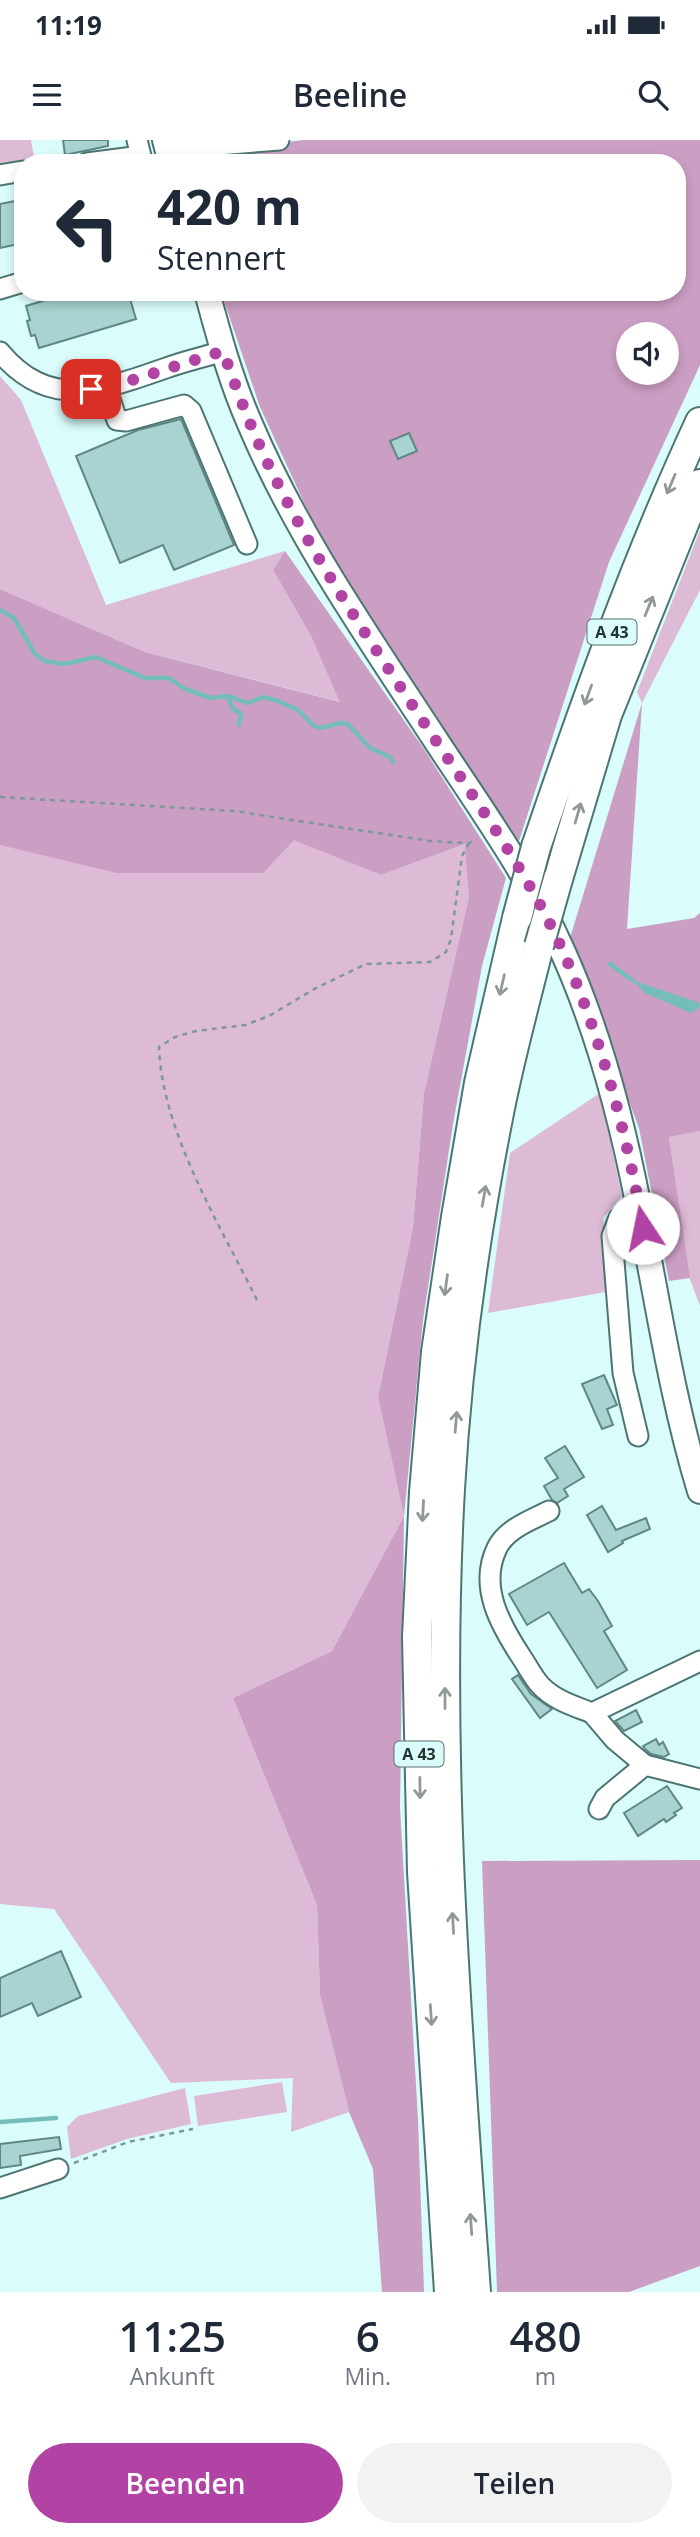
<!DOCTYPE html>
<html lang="de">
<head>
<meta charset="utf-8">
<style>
  body { margin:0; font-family:"Open Sans",sans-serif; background:#f2f2f3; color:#1f2937; height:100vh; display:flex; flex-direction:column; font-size:26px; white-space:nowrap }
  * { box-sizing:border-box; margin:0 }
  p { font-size:23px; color:#747a83 }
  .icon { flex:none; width:38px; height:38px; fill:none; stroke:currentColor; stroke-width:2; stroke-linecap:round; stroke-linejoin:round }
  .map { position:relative; height:2152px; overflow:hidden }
  .details { display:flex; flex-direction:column; background:#fff; flex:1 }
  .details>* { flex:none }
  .guide { position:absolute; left:14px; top:14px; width:672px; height:147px; border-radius:28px; box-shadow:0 4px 10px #0003; background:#fff; color:#1f2937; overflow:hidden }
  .tools { position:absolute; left:616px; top:182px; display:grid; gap:14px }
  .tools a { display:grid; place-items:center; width:63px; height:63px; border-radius:50%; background:#fff; box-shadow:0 4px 10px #0003; font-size:35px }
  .pin { position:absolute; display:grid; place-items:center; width:60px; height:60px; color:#fff; margin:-30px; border-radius:14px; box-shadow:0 4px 10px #0006 }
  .me { position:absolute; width:77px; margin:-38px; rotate:349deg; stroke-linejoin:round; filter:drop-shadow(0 0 5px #0008) }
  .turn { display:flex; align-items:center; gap:24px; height:147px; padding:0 28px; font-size:32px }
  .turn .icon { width:91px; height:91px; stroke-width:2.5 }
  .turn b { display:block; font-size:49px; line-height:60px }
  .eta { display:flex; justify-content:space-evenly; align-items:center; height:119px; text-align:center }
  .eta b { font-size:42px; font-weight:600; line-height:49px }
  .cta { display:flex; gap:14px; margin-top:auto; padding:14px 28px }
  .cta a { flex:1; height:80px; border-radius:42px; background:#b043a3; color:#fff; font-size:28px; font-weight:600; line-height:80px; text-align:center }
  .cta a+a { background:#f2f2f3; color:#1f2937 }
  .status { display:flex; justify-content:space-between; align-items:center; height:49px; padding:0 35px; background:#fff; direction:ltr }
  .status svg { height:19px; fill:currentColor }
  header { display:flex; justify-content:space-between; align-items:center; height:91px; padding:0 28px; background:#fff; font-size:32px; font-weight:600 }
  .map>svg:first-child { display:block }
  .green { fill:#ddbad6 }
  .forest { fill:#cb9ec3; fill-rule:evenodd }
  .water { fill:#75bdb9 }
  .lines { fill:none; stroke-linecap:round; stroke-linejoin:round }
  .stream { stroke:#75bdb9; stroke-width:4.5 }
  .building { fill:#a8d3d0; stroke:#5e8785; stroke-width:2 }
  .minor-casing { stroke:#4d7572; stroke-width:23 }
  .major-casing { stroke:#4d7572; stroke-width:28 }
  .highway-casing { stroke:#4d7572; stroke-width:32 }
  .path { stroke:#7e9897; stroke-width:2.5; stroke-dasharray:5 5; stroke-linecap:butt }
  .minor { stroke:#fff; stroke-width:19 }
  .major { stroke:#fff; stroke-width:24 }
  .highway { stroke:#fff; stroke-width:28 }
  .highway-bridge-casing { stroke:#4d7572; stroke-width:32; stroke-linecap:butt }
  .highway-bridge { stroke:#fff; stroke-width:28 }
  .oneway { stroke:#909998 }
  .route { stroke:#b043a3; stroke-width:12; stroke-dasharray:0 21.6 }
  .labels { text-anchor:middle; stroke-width:7; stroke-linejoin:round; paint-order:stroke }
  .shield { fill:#dafdfb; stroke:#59706e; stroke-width:2 }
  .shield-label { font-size:16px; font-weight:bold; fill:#223332 }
</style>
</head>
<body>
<div class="status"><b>11:19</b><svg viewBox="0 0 49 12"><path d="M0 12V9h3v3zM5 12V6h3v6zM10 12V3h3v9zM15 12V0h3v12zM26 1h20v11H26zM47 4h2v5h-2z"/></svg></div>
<header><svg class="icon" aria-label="menu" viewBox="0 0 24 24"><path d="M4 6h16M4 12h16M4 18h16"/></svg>Beeline<svg class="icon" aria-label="search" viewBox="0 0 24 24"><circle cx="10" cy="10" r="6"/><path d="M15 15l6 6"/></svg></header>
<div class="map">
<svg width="700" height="2152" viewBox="0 0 700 2152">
  <rect width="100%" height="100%" fill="#dafdfb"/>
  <g class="green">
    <path d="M 0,0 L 31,0 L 35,23 L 23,23 L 0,29 Z"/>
    <path d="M 0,236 L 21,260 L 106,465 L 285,411 L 273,430 L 311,496 L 341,562 L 145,512 L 0,449 Z"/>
    <path d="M 700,390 L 700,450 L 642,563 L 637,552 Z"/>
    <path d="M 294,699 L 381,735 L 465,704 L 471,741 L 469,757 L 424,953 L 413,1087 L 378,1257 L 404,1376 L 332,1511 L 233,1558 L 317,1765 L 320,1855 L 349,1972 L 291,1992 L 293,1938 L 171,1943 L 54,1769 L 0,1764 L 0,705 L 17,708 Z"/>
    <path d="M 600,953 L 622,1056 L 603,1078 L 611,1151 L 488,1173 L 510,1013 Z"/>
    <path d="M 700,991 L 700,1166 L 689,1137 L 669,997 Z"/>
    <path d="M 282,1942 L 287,1972 L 198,1986 L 194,1956 Z"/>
    <path d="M 185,1948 L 191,1984 L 127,1999 L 71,2019 L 67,1987 L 78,1976 Z"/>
  </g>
  <g class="forest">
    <path d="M 304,0 L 700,0 L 700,225 L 609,422 L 519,701 L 420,557 L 317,391 L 260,267 L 221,152 L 677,152 L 677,23 L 180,23 L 178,16 ZM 628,194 L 667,194 L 667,233 L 628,233 Z"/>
    <path d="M 285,411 L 424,609 L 506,738 L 482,826 L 453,984 L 423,1180 L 404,1376 L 400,1668 L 418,1980 L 424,2152 L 382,2152 L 373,2029 L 349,1972 L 320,1855 L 317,1765 L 233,1558 L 332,1511 L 404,1376 L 378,1257 L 413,1087 L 424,953 L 469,757 L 465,704 L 381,735 L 294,700 L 263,733 L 117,733 L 0,705 L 0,449 L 145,512 L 340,562 L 311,496 L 273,430 Z"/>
    <path d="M 642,563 L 627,789 L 694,778 L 700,773 L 700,991 L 669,997 L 690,1138 L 669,1141 L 639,988 L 569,801 Z"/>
    <path d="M 700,1720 L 700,2126 L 629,2152 L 497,2152 L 482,1721 Z"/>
  </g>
  <path class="water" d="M 632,840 L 700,863 L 699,868 L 691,873 L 645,853 Z"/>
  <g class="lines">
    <g class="stream">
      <path d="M 0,470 L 14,478 L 35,514 L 45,521 L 64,524 L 96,517 L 145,538 L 169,538 L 185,549 L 211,558 L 228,556 L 247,563 L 264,557 L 278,561 L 298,570 L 313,585 L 320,588 L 341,583 L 348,584 L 370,608 L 390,617 L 393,622"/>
      <path d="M 228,557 L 233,569 L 241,574 L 239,585"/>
      <path d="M 610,824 L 632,840"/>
      <path d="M 0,1982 L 56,1978"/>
    </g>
  </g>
  <g class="building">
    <path d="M 63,0 L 108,0 L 108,6 L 65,15 Z"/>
    <path d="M 15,61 L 23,103 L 0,108 L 0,64 Z"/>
    <path d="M 72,152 L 128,152 L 136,179 L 39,208 L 35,195 L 31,196 L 27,181 L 30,180 L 26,166 Z"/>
    <path d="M 181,279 L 234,405 L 174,430 L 163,405 L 120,423 L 76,316 L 138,290 Z"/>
    <path d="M 409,293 L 417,311 L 398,319 L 390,301 Z"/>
    <path d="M 604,1235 L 617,1265 L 607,1269 L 613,1285 L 602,1289 L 582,1244 Z"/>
    <path d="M 565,1306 L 584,1337 L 564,1349 L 568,1356 L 557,1363 L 552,1360 L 544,1346 L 558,1338 L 545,1318 Z"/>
    <path d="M 602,1366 L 616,1390 L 646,1378 L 650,1389 L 622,1401 L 623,1403 L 608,1412 L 587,1375 Z"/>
    <path d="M 564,1423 L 582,1453 L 589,1449 L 598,1461 L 612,1486 L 604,1491 L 627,1530 L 597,1548 L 549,1472 L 527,1485 L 509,1454 Z"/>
    <path d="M 518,1535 L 531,1554 L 552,1569 L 540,1578 L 512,1539 Z"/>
    <path d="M 636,1570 L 642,1582 L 624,1591 L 615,1581 Z"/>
    <path d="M 656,1599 L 659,1605 L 663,1602 L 669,1614 L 664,1617 L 651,1614 L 645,1609 L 643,1606 Z"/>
    <path d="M 667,1646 L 682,1668 L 674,1673 L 676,1675 L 666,1682 L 664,1679 L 638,1696 L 624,1673 Z"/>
    <path d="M 61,1811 L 81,1857 L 38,1876 L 32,1863 L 0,1877 L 0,1838 Z"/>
    <path d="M 59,1997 L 61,2009 L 20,2016 L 21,2025 L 0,2028 L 0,2004 Z"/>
  </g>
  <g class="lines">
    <g class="minor-casing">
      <g id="minor">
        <path d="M 167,9 L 279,0"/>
        <path d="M 87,23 L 141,16 L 137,0"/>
        <path d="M 0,35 L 23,31"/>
        <path d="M 0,149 L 23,142"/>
        <path d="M 0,212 C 49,271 103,250 166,228 C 185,221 204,217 223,211"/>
        <path d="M 106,247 L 117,280 L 126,281 L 184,265 L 191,271 L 247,404"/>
        <path d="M 638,1296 L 623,1233 L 612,1096 L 619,1078 L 639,1066"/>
        <path d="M 549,1371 C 531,1380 506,1389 497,1408 C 478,1447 501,1486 522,1518 C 528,1527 533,1537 540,1545 C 554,1560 574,1566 592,1573 L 700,1521"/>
        <path d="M 592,1573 L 615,1600 L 645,1625 L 605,1658 L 599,1669"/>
        <path d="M 645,1625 L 700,1639"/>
        <path d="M 0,2048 L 58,2029"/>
      </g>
    </g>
    <g class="major-casing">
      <g id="major">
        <path d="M 165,0 L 171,23"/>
        <path d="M 207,152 C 219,197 231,241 250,284 C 297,395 367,495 433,596 C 478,665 528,733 562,810 C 599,891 622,980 639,1068 C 658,1163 672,1259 700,1351"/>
      </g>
    </g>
    <g class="highway-casing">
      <g id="highway">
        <path d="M 536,707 C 585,563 636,420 700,282"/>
        <path d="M 558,739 L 607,575 L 700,344"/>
        <path d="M 449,2152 L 422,1732 L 417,1497 L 424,1352 L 436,1212 L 456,1077 L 479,943 L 517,778"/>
        <path d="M 476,2152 C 457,1885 435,1617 450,1349 C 457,1225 474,1100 498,978 C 509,920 525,863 539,806"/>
      </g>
    </g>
    <g class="path">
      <path d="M 0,657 L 234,671 L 430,701 L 469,703 L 477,699"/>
      <path d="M 257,1160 C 220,1085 162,992 159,907 L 175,897 L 196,891 L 245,885 L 269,876 L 316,848 L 366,824 L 430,822 L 446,812 L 451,799 L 462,716 L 469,703"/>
      <path d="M 74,2023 L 128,2002 L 193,1989"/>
    </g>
    <use href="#minor" class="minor"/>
    <use href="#major" class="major"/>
    <use href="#highway" class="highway"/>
    <g class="highway-bridge-casing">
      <g id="highway-bridge">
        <path d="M 517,778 L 536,707"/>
        <path d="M 539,806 L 558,739"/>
      </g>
    </g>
    <use href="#highway-bridge" class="highway-bridge"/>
  </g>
  <defs><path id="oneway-shaft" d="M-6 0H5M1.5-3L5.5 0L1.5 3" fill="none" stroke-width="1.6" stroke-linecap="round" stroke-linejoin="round" transform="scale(1.75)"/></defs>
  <g class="oneway">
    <use href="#oneway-shaft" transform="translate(671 344) rotate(113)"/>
    <use href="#oneway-shaft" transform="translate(649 466) rotate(-68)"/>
    <use href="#oneway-shaft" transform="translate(588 555) rotate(110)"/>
    <use href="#oneway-shaft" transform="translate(578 673) rotate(-74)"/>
    <use href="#oneway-shaft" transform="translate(502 845) rotate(103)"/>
    <use href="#oneway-shaft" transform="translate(484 1056) rotate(-80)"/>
    <use href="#oneway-shaft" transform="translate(446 1145) rotate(98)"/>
    <use href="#oneway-shaft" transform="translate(456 1282) rotate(-85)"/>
    <use href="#oneway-shaft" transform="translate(423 1371) rotate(93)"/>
    <use href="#oneway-shaft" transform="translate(445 1558) rotate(-90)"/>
    <use href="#oneway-shaft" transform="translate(420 1648) rotate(89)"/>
    <use href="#oneway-shaft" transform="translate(453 1783) rotate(-93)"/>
    <use href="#oneway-shaft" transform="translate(431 1875) rotate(86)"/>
    <use href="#oneway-shaft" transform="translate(471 2084) rotate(-94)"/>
  </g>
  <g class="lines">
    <path class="route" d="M 91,249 L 126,242 L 223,211 C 238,253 253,294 273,334 C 317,424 375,508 430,592 C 477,662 527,732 562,809 C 601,897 627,994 643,1088"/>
  </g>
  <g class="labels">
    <g class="shield">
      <rect x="587.5" y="479.5" width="49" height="25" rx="5"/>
      <rect x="394.5" y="1601.5" width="49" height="25" rx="5"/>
    </g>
    <g class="shield-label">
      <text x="612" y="498">A 43</text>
      <text x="419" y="1620">A 43</text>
    </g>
  </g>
</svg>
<div class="tools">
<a><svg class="icon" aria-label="sound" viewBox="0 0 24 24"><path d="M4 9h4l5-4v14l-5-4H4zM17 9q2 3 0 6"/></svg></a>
</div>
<div class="pin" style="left:91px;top:249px;background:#d93025"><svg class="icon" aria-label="arrive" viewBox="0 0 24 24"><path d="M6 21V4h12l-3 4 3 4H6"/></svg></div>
<svg class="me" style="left:643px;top:1088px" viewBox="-20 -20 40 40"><circle r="19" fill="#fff"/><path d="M0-13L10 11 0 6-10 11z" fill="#b043a3"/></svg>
<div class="guide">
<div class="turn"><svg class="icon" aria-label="left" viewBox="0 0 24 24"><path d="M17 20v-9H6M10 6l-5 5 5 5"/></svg><div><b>420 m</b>Stennert</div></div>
</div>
</div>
<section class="details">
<div class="eta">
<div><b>11:25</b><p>Ankunft</p></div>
<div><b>6</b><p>Min.</p></div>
<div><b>480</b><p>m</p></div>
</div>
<div class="cta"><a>Beenden</a><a>Teilen</a></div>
</section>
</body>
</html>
